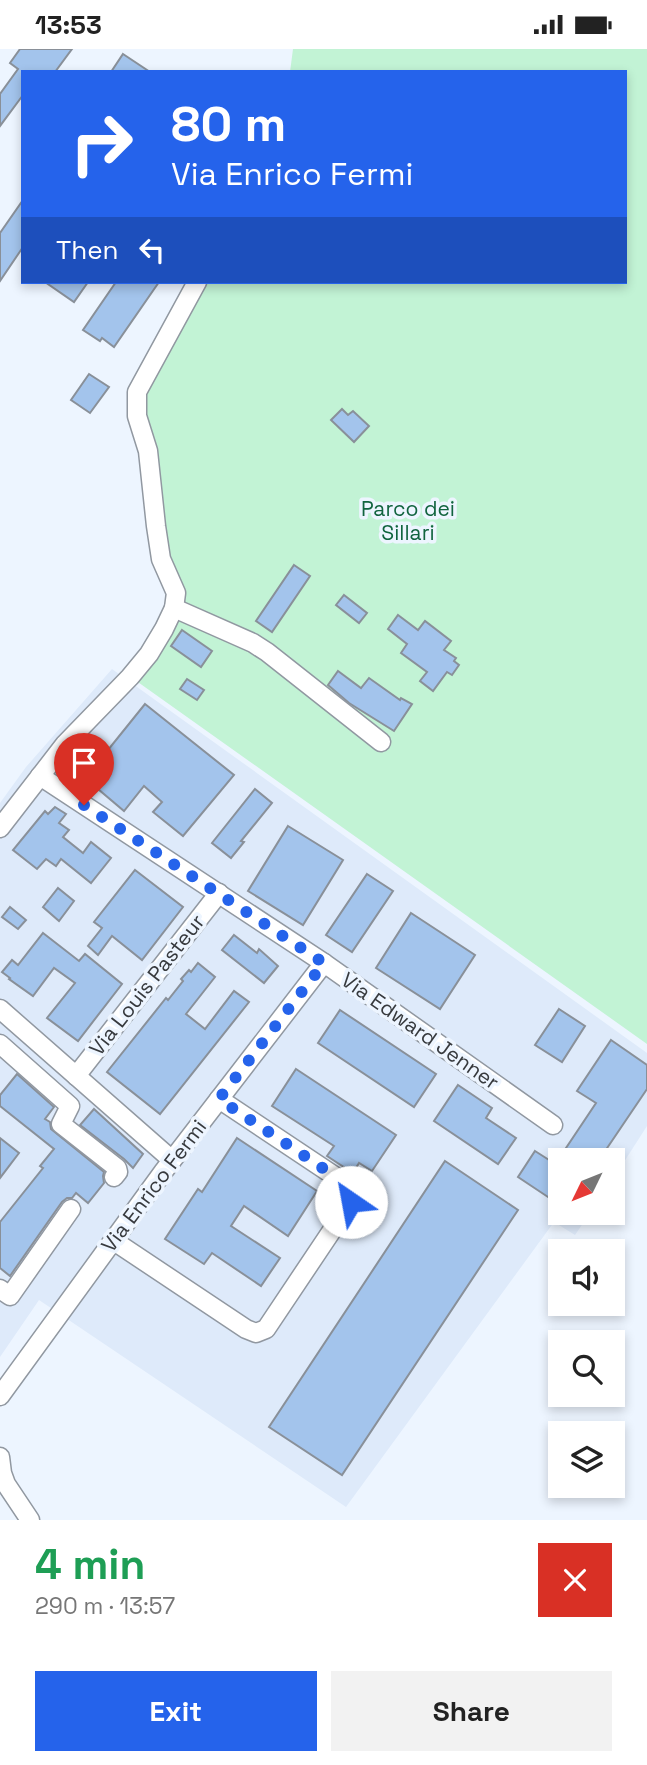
<!DOCTYPE html>
<html lang="en">
<head>
<meta charset="utf-8">
<style>
  body { margin:0; font-family:"Space Grotesk",sans-serif; background:#f2f2f2; color:#222; height:100vh; display:flex; flex-direction:column; font-size:26px; white-space:nowrap }
  * { box-sizing:border-box; margin:0 }
  p { font-size:23px; color:#767676 }
  .icon { flex:none; width:38px; height:38px; fill:none; stroke:currentColor; stroke-width:2; stroke-linecap:round; stroke-linejoin:round }
  .map { position:relative; height:1471px; overflow:hidden }
  .sheet { display:flex; flex-direction:column; background:#fff; flex:1 }
  .sheet>* { flex:none }
  .guide { position:absolute; left:21px; top:21px; width:606px; height:214px; border-radius:0px; box-shadow:0 4px 10px #0003; background:#2563eb; color:#fff; overflow:hidden }
  .needle { width:46px; rotate:227deg }
  .controls { position:absolute; left:548px; top:1099px; display:grid; gap:14px }
  .controls a { display:grid; place-items:center; width:77px; height:77px; border-radius:0px; background:#fff; box-shadow:0 4px 10px #0003; font-size:35px }
  .pin { position:absolute; display:grid; place-items:center; width:60px; height:60px; color:#fff; margin:-72px -30px; border-radius:50% 50% 50% 0; rotate:-45deg; box-shadow:0 0 7px #0007 }
  .pin .icon { rotate:45deg }
  .me { position:absolute; width:77px; margin:-38px; rotate:327deg; stroke-linejoin:round; filter:drop-shadow(0 0 5px #0008) }
  .turn { display:flex; align-items:center; gap:24px; height:147px; padding:0 35px; font-size:32px }
  .turn .icon { width:91px; height:91px; stroke-width:2.5 }
  .turn b { display:block; font-size:49px; line-height:60px }
  .then { display:flex; align-items:center; height:66px; padding:0 35px; background:#0003; gap:14px; font-size:26px }
  .round { display:grid; place-items:center; flex:none; width:74px; height:74px; border-radius:0px; background:#f2f2f2 }
  .headline { display:flex; align-items:center; justify-content:space-between; height:119px; padding:0 35px }
  h1 { font-size:42px; font-weight:700; line-height:52px; color:#1e9e55 }
  .primary-button { display:flex; gap:14px; margin-top:auto; padding:14px 35px }
  .primary-button a { flex:1; height:80px; border-radius:0px; background:#2563eb; color:#fff; font-size:28px; font-weight:700; line-height:80px; text-align:center }
  .primary-button a+a { background:#f2f2f2; color:#222 }
  .status { display:flex; justify-content:space-between; align-items:center; height:49px; padding:0 35px; background:#fff; direction:ltr }
  .status svg { height:19px; fill:currentColor }
  .map>svg:first-child { display:block }
  .built { fill:#deeafa }
  .green { fill:#c2f3d5 }
  .building { fill:#a3c4ec; stroke:#899099; stroke-width:2 }
  .lines { fill:none; stroke-linecap:round; stroke-linejoin:round }
  .minor-casing { stroke:#9198a1; stroke-width:21 }
  .minor { stroke:#fff; stroke-width:18 }
  .route { stroke:#2563eb; stroke-width:12; stroke-dasharray:0 21.6 }
  .labels { text-anchor:middle; stroke-width:7; stroke-linejoin:round; paint-order:stroke }
  .park-label { font-size:21px; fill:#11643f; stroke:#edf5ff }
  .street-label { font-size:21px; fill:#373a3e; stroke:#edf5ff }
</style>
</head>
<body>
<div class="status"><b>13:53</b><svg viewBox="0 0 49 12"><path d="M0 12V9h3v3zM5 12V6h3v6zM10 12V3h3v9zM15 12V0h3v12zM26 1h20v11H26zM47 4h2v5h-2z"/></svg></div>
<div class="map">
<svg width="647" height="1471" viewBox="0 0 647 1471">
  <rect width="100%" height="100%" fill="#edf5ff"/>
  <path class="built" d="M 112,620 L 647,1004 L 647,1077 L 613,1130 L 612,1111 L 560,1111 L 560,1164 L 590,1164 L 575,1186 L 554,1173 L 346,1458 L 39,1251 L 0,1308 L 0,754 L 26,718 Z"/>
  <path class="green" d="M 293,0 L 647,0 L 647,995 L 135,631 L 179,563 L 166,509 L 142,366 L 142,345 L 202,233 L 625,233 L 625,23 L 290,23 Z"/>
  <g class="building">
    <path d="M 20,0 L 72,0 L 55,23 L 23,23 L 23,46 L 0,77 L 0,45 L 18,20 L 10,14 Z"/>
    <path d="M 123,5 L 150,23 L 111,23 Z"/>
    <path d="M 23,151 L 23,198 L 0,232 L 0,184 Z"/>
    <path d="M 45,233 L 88,233 L 74,253 Z"/>
    <path d="M 116,233 L 159,233 L 114,298 L 102,289 L 100,292 L 83,281 Z"/>
    <path d="M 89,325 L 109,338 L 90,364 L 71,351 Z"/>
    <path d="M 342,360 L 348,366 L 353,362 L 369,377 L 354,393 L 331,371 Z"/>
    <path d="M 294,516 L 310,527 L 272,583 L 256,572 Z"/>
    <path d="M 344,546 L 367,564 L 359,574 L 336,556 Z"/>
    <path d="M 398,566 L 418,581 L 425,572 L 451,592 L 444,601 L 456,609 L 454,612 L 459,616 L 452,626 L 447,623 L 433,642 L 420,632 L 427,623 L 401,604 L 407,595 L 388,580 Z"/>
    <path d="M 182,581 L 212,602 L 201,618 L 171,597 Z"/>
    <path d="M 338,622 L 361,639 L 369,629 L 400,651 L 401,649 L 412,655 L 394,682 L 349,654 L 328,636 Z"/>
    <path d="M 187,630 L 204,641 L 197,651 L 180,640 Z"/>
    <path d="M 145,655 L 234,726 L 183,787 L 153,763 L 162,753 L 144,737 L 124,762 L 78,723 L 101,695 L 108,701 Z"/>
    <path d="M 255,740 L 272,754 L 241,792 L 244,793 L 231,809 L 212,794 Z"/>
    <path d="M 55,758 L 66,765 L 59,774 L 69,781 L 63,788 L 83,804 L 91,793 L 111,809 L 91,834 L 61,810 L 56,817 L 46,810 L 37,820 L 13,801 L 45,762 L 48,765 Z"/>
    <path d="M 288,777 L 343,811 L 303,876 L 248,842 Z"/>
    <path d="M 135,821 L 183,858 L 142,911 L 112,887 L 98,906 L 88,897 L 102,879 L 94,873 Z"/>
    <path d="M 367,825 L 393,842 L 352,903 L 326,886 Z"/>
    <path d="M 58,839 L 74,852 L 59,872 L 43,858 Z"/>
    <path d="M 10,858 L 26,871 L 18,880 L 2,868 Z"/>
    <path d="M 411,864 L 475,906 L 440,960 L 376,919 Z"/>
    <path d="M 43,884 L 79,912 L 85,905 L 122,935 L 78,992 L 47,969 L 75,934 L 54,919 L 33,947 L 9,930 L 10,929 L 2,923 L 12,911 L 18,916 Z"/>
    <path d="M 234,886 L 257,904 L 259,900 L 278,917 L 264,934 L 222,901 Z"/>
    <path d="M 198,914 L 215,928 L 186,965 L 205,980 L 234,942 L 249,953 L 160,1065 L 107,1023 L 166,949 L 168,951 L 183,932 L 181,930 L 189,921 L 191,923 Z"/>
    <path d="M 559,960 L 585,977 L 562,1013 L 535,996 Z"/>
    <path d="M 340,961 L 436,1025 L 414,1058 L 318,994 Z"/>
    <path d="M 611,991 L 647,1016 L 647,1040 L 599,1111 L 558,1111 L 596,1054 L 577,1042 Z"/>
    <path d="M 296,1020 L 396,1086 L 372,1122 L 359,1114 L 353,1124 L 327,1107 L 334,1097 L 272,1057 Z"/>
    <path d="M 17,1025 L 54,1058 L 45,1070 L 50,1073 L 51,1080 L 104,1123 L 103,1127 L 104,1134 L 88,1154 L 76,1144 L 72,1149 L 67,1149 L 62,1153 L 10,1227 L 0,1219 L 0,1173 L 43,1119 L 40,1117 L 54,1100 L 0,1057 L 0,1046 Z"/>
    <path d="M 458,1036 L 492,1059 L 486,1069 L 516,1089 L 498,1115 L 434,1072 Z"/>
    <path d="M 94,1060 L 143,1105 L 133,1119 L 124,1110 L 80,1076 Z"/>
    <path d="M 0,1089 L 19,1104 L 0,1129 Z"/>
    <path d="M 237,1089 L 317,1142 L 288,1187 L 244,1157 L 231,1177 L 280,1209 L 261,1237 L 212,1204 L 204,1215 L 165,1190 L 198,1140 L 202,1143 Z"/>
    <path d="M 535,1102 L 560,1118 L 560,1156 L 518,1128 Z"/>
    <path d="M 445,1112 L 518,1161 L 342,1426 L 269,1378 Z"/>
  </g>
  <g class="lines">
    <g class="minor-casing">
      <g id="minor">
        <path d="M 174,559 L 253,594 L 267,603 L 381,693"/>
        <path d="M 40,727 L 324,914 L 553,1076"/>
        <path d="M 0,779 L 65,695 L 130,628 L 149,605 L 164,580 L 174,559 L 176,544 L 161,510 L 156,477 L 148,402 L 137,367 L 137,343 L 197,233"/>
        <path d="M 0,960 L 172,1111"/>
        <path d="M 0,995 L 70,1057 L 61,1075 L 117,1119 L 118,1123 L 114,1128"/>
        <path d="M 76,1027 L 219,844"/>
        <path d="M 114,1192 L 246,1280 L 256,1284 L 266,1280 L 351,1153 L 353,1143 L 345,1134 L 219,1050"/>
        <path d="M 0,1240 L 10,1247 L 71,1160"/>
        <path d="M 0,1347 L 163,1123 L 324,914"/>
        <path d="M 0,1408 L 2,1424 L 6,1435 L 30,1471"/>
      </g>
    </g>
    <use href="#minor" class="minor"/>
  </g>
  <g class="lines">
    <path class="route" d="M 84,756 L 324,914 L 219,1050 L 345,1134 L 353,1143 L 351,1153"/>
  </g>
  <g class="labels">
    <g class="park-label">
      <text x="408" y="467">Parco dei<tspan x="408" dy="24">Sillari</tspan></text>
    </g>
    <g class="street-label">
      <text transform="translate(147 936) rotate(-52)" y="7">Via Louis Pasteur</text>
      <text transform="translate(420 982) rotate(35)" y="7">Via Edward Jenner</text>
      <text transform="translate(154 1137) rotate(-53)" y="7">Via Enrico Fermi</text>
    </g>
  </g>
</svg>
<div class="controls">
<a><svg class="needle" viewBox="-14 -14 28 28"><path d="M0-13l5 13h-10z" fill="#e53935"/><path d="M0 13l5-13h-10z" fill="#767676"/></svg></a>
<a><svg class="icon" aria-label="sound" viewBox="0 0 24 24"><path d="M4 9h4l5-4v14l-5-4H4zM17 9q2 3 0 6"/></svg></a>
<a><svg class="icon" aria-label="search" viewBox="0 0 24 24"><circle cx="10" cy="10" r="6"/><path d="M15 15l6 6"/></svg></a>
<a><svg class="icon" aria-label="layers" viewBox="0 0 24 24"><path d="M12 4l9 5-9 5-9-5zM3 14l9 5 9-5"/></svg></a>
</div>
<div class="pin" style="left:84px;top:756px;background:#d93025"><svg class="icon" aria-label="arrive" viewBox="0 0 24 24"><path d="M6 21V4h12l-3 4 3 4H6"/></svg></div>
<svg class="me" style="left:351px;top:1153px" viewBox="-20 -20 40 40"><circle r="19" fill="#fff"/><path d="M0-13L10 11 0 6-10 11z" fill="#2563eb"/></svg>
<div class="guide">
<div class="turn"><svg class="icon" aria-label="right" viewBox="0 0 24 24"><path d="M7 20v-9h11M14 6l5 5-5 5"/></svg><div><b>80 m</b>Via Enrico Fermi</div></div>
<div class="then">Then<svg class="icon" aria-label="left" viewBox="0 0 24 24"><path d="M17 20v-9H6M10 6l-5 5 5 5"/></svg></div>
</div>
</div>
<section class="sheet">
<div class="headline"><div><h1>4 min</h1><p>290 m · 13:57</p></div><a class="round" style="background:#d93025;color:#fff"><svg class="icon" aria-label="close" viewBox="0 0 24 24"><path d="M6 6l12 12M18 6L6 18"/></svg></a></div>
<div class="primary-button"><a>Exit</a><a>Share</a></div>
</section>
</body>
</html>
